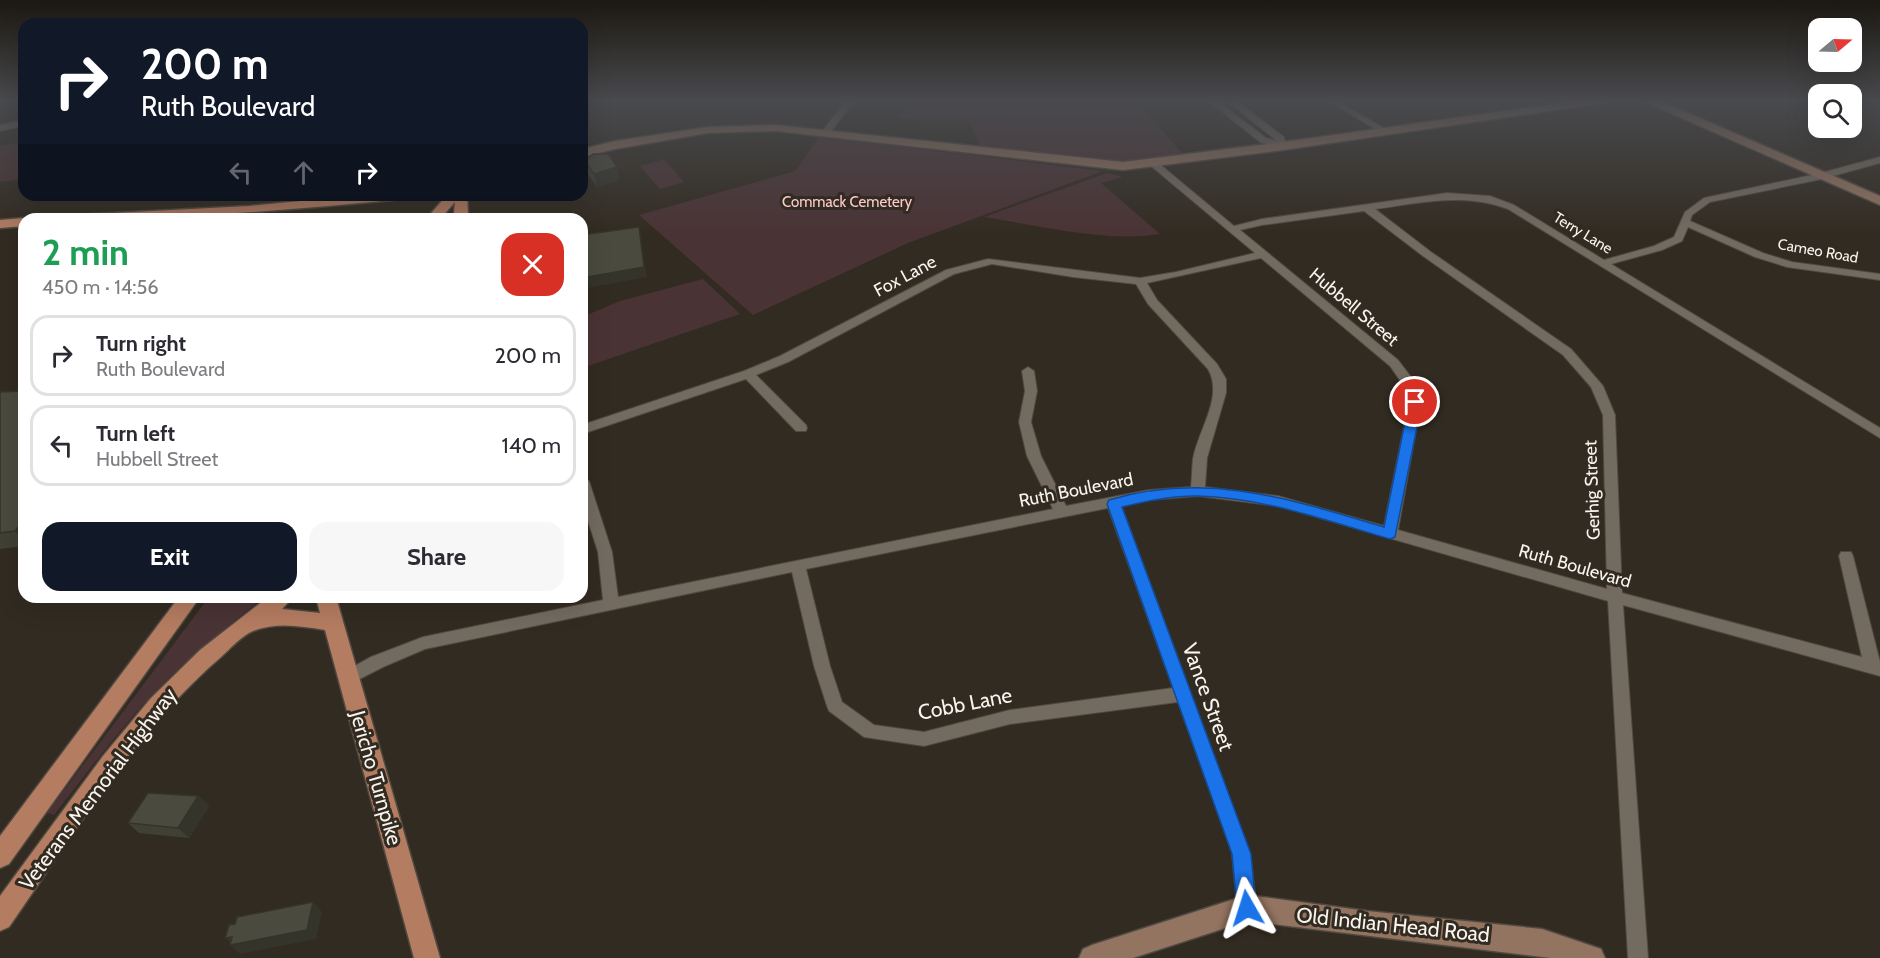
<!DOCTYPE html>
<html lang="en">
<head>
<meta charset="utf-8">
<style>
  body { margin:0; font-family:Cabin,sans-serif; background:#f7f7f7; color:#2b2b33; height:100vh; display:flex; flex-direction:column; font-size:22px; white-space:nowrap }
  * { box-sizing:border-box; margin:0 }
  p { font-size:20px; color:#7c7c81 }
  .icon { flex:none; width:33px; height:33px; fill:none; stroke:currentColor; stroke-width:2; stroke-linecap:round; stroke-linejoin:round }
  .map { position:relative; flex:1; overflow:hidden }
  .details { position:absolute; left:18px; top:213px; width:570px; height:390px; display:flex; flex-direction:column; background:#fff; border-radius:18px; box-shadow:0 6px 24px #0002 }
  .details>* { flex:none }
  .banner { position:absolute; left:18px; top:18px; width:570px; height:183px; border-radius:18px; box-shadow:0 6px 24px #0002; background:#111827; color:#fff; overflow:hidden }
  .needle { width:39px; rotate:71deg }
  .fabs { position:absolute; left:1808px; top:18px; display:grid; gap:12px }
  .fabs a { display:grid; place-items:center; width:54px; height:54px; border-radius:12px; background:#fff; box-shadow:0 6px 24px #0002; font-size:30px }
  .pin { position:absolute; display:grid; place-items:center; width:51px; height:51px; color:#fff; margin:-26px; border:3px solid #fff; border-radius:50%; box-shadow:0 2px 6px #0007 }
  .me { position:absolute; width:66px; margin:-33px; rotate:354deg; stroke-linejoin:round; filter:drop-shadow(0 0 4px #0008) }
  .turn { display:flex; align-items:center; gap:21px; height:126px; padding:0 24px; font-size:27px }
  .turn .icon { width:78px; height:78px; stroke-width:2.5 }
  .turn b { display:block; font-size:42px; line-height:51px }
  .lanes { display:flex; align-items:center; height:57px; padding:0 24px; background:#0003; justify-content:center; gap:30px; direction:ltr }
  .lanes .off { opacity:.35 }
  .round { display:grid; place-items:center; flex:none; width:63px; height:63px; border-radius:18px; background:#f7f7f7 }
  .summary { display:flex; align-items:center; justify-content:space-between; height:102px; padding:0 24px }
  h1 { font-size:36px; font-weight:700; line-height:45px; color:#1e9e55 }
  .button { display:flex; gap:12px; margin-top:auto; padding:12px 24px }
  .button a { flex:1; height:69px; border-radius:18px; background:#111827; color:#fff; font-size:24px; font-weight:700; line-height:69px; text-align:center }
  .button a+a { background:#f7f7f7; color:#2b2b33 }
  ul { padding:0; list-style:none }
  li { display:flex; align-items:center; gap:18px; height:81px; margin:0 12px 9px; padding:0 12px; border:3px solid #e1e1e2; border-radius:18px }
  li div { flex:1 }
  li b { display:block; font-size:22px }
  li em { font-style:normal }
  .map>svg:first-child { display:block }
  .green { fill:#4a3335 }
  .lines { fill:none; stroke-linecap:round; stroke-linejoin:round }
  .street-casing { stroke:#504941; stroke-width:2 }
  .secondary-casing { stroke:#504941; stroke-width:3 }
  .primary-casing { stroke:#504941; stroke-width:3 }
  .street { fill:#736b60; fill-rule:evenodd }
  .secondary { fill:#937460; fill-rule:evenodd }
  .primary { fill:#b47c61; fill-rule:evenodd }
  .wall { fill:#404035 }
  .shaded-wall { fill:#34342b }
  .building { fill:#4a4a3e; stroke:#34342b; stroke-width:1.5 }
  .route { fill:#1a73e8; stroke:#114b97; stroke-width:1.5 }
  .labels { text-anchor:middle; stroke-width:6; stroke-linejoin:round; paint-order:stroke }
  .far-park-label { font-size:15px; fill:#ffcace; stroke:#322b21 }
  .far-street-label { font-size:15px; fill:#f9f4ee; stroke:#322b21 }
  .street-label { font-size:18px; fill:#f9f4ee; stroke:#322b21 }
  .near-street-label { font-size:21px; fill:#f9f4ee; stroke:#322b21 }
</style>
</head>
<body>
<div class="map">
<svg width="1880" height="958" viewBox="0 0 1880 958">
  <rect width="100%" height="100%" fill="#322b21"/>
  <g class="green">
    <path d="M 915,100 L 1134,100 L 1183,154 L 1141,162 L 1121,163 L 980,146 L 969,120 L 932,121 L 895,117 Z"/>
    <path d="M 819,137 L 1103,171 L 908,243 L 753,315 L 639,215 L 795,171 Z"/>
    <path d="M 24,142 L 24,179 L 0,182 L 0,146 Z"/>
    <path d="M 664,159 L 684,182 L 660,189 L 640,166 Z"/>
    <path d="M 1107,173 L 1123,177 L 1101,183 L 1160,234 C 1108,243 1037,225 984,217 Z"/>
    <path d="M 703,279 L 740,314 L 582,368 L 582,317 L 620,301 Z"/>
    <path d="M 209,597 L 264,597 C 228,626 193,654 160,687 C 121,726 88,772 54,815 L 47,813 Z"/>
  </g>
  <g class="lines">
    <g class="street-casing">
      <g id="street">
        <path d="M 849,100 L 858,100 L 848,109 L 829,134 L 823,134 L 822,132 L 842,105 Z"/>
        <path d="M 1207,100 L 1216,100 L 1266,138 L 1277,141 L 1226,100 L 1235,100 L 1284,137 L 1287,146 L 1283,149 L 1260,142 Z"/>
        <path d="M 1327,100 L 1336,100 L 1390,132 L 1383,134 Z"/>
        <path d="M 24,120 L 24,126 L 0,131 L 0,125 Z"/>
        <path d="M 1880,157 L 1880,163 L 1822,179 L 1710,202 L 1692,215 L 1690,221 L 1763,253 L 1792,262 L 1880,274 L 1880,280 L 1787,267 L 1755,257 L 1688,227 L 1682,241 L 1662,250 L 1611,264 L 1880,428 L 1880,438 L 1508,209 C 1464,192 1419,203 1375,209 L 1431,252 L 1571,349 L 1603,386 L 1615,415 L 1622,593 L 1862,657 L 1839,556 L 1841,552 L 1851,552 L 1853,556 L 1880,662 L 1880,676 L 1623,605 L 1648,958 L 1628,958 L 1608,601 L 1278,506 L 1198,496 L 1149,500 L 1121,505 L 1250,853 L 1257,908 L 1254,915 L 1247,918 L 1240,915 L 1237,908 L 1232,853 L 1178,702 L 1010,724 L 924,746 L 864,737 L 829,711 L 827,706 L 814,666 L 792,572 L 425,649 L 383,667 L 348,685 L 342,683 L 340,678 L 342,673 L 371,657 L 423,637 L 603,600 L 598,552 L 582,502 L 582,476 L 589,481 L 612,552 L 618,597 L 1053,509 L 1027,456 L 1019,422 L 1025,391 L 1022,371 L 1028,367 L 1034,371 L 1037,391 L 1031,422 L 1041,456 L 1066,506 L 1149,490 L 1191,487 C 1192,477 1192,468 1193,459 C 1198,430 1224,397 1208,369 L 1148,304 L 1136,284 L 1073,277 L 992,264 L 954,274 L 788,362 L 756,375 L 806,425 L 807,428 L 806,431 L 796,431 L 746,379 L 582,434 L 582,425 L 744,371 L 780,356 L 946,270 L 988,259 L 1140,278 L 1176,272 L 1255,253 L 1151,166 L 1151,162 L 1157,162 L 1234,226 L 1262,219 L 1447,193 L 1490,196 L 1514,205 L 1604,260 L 1654,246 L 1674,237 L 1685,212 L 1704,198 L 1821,173 ZM 1364,211 L 1423,256 L 1563,355 L 1591,387 L 1603,415 L 1607,589 L 1398,530 L 1421,402 L 1414,381 L 1398,360 L 1240,230 L 1262,225 ZM 1261,258 L 1390,366 L 1404,386 L 1409,402 L 1384,526 L 1278,496 L 1205,487 L 1207,458 L 1226,393 L 1226,379 L 1217,364 L 1157,300 L 1147,283 ZM 1108,508 L 1173,688 L 1010,710 L 924,732 L 874,725 L 842,702 L 830,666 L 806,569 Z"/>
      </g>
    </g>
    <g class="secondary-casing">
      <g id="secondary">
        <path d="M 1584,100 L 1611,100 L 1605,103 L 1283,150 L 1123,170 L 776,131 L 708,133 L 615,149 L 582,157 L 582,149 L 615,141 L 708,127 L 776,125 L 1123,162 L 1283,142 Z"/>
        <path d="M 1644,100 L 1658,100 L 1880,196 L 1880,205 L 1645,102 Z"/>
        <path d="M 1247,895 L 1367,911 L 1542,929 L 1601,949 L 1605,958 L 1551,958 L 1247,921 L 1133,958 L 1079,958 L 1083,949 L 1092,945 Z"/>
      </g>
    </g>
    <g class="primary-casing">
      <g id="primary">
        <path d="M 363,195 L 409,195 L 403,199 C 291,210 181,219 68,219 L 75,215 L 249,206 Z"/>
        <path d="M 447,195 L 467,195 L 468,213 L 465,219 L 451,219 L 454,213 L 455,202 L 440,219 L 426,219 Z"/>
        <path d="M 24,218 L 28,219 L 24,219 L 24,226 L 0,228 L 0,220 Z"/>
        <path d="M 179,597 L 200,597 L 9,864 L 0,868 L 0,836 Z"/>
        <path d="M 268,597 L 293,597 L 282,609 L 320,613 L 316,597 L 336,597 L 440,958 L 414,958 L 325,630 C 300,626 276,622 253,631 C 242,635 230,649 221,657 C 134,732 74,834 9,927 L 0,931 L 0,896 L 103,756 L 151,698 L 200,650 Z"/>
      </g>
    </g>
    <use href="#street" class="street"/>
    <use href="#secondary" class="secondary"/>
    <use href="#primary" class="primary"/>
  </g>
  <g class="wall">
    <path d="M 585,161 L 620,180 L 597,187 L 588,174 Z"/>
    <path d="M 24,391 L 24,546 L 0,549 L 0,392 Z"/>
    <path d="M 198,796 L 209,806 L 189,838 L 139,833 L 128,823 Z"/>
  </g>
  <g class="shaded-wall">
    <path d="M 617,167 L 620,180 L 597,187 L 594,174 Z"/>
    <path d="M 639,227 L 647,277 L 582,289 L 582,278 Z"/>
    <path d="M 24,520 L 24,541 L 15,531 Z"/>
    <path d="M 420,597 L 440,597 L 424,604 Z"/>
    <path d="M 198,796 L 209,806 L 189,838 L 178,828 Z"/>
    <path d="M 313,902 L 322,912 L 316,939 L 240,954 L 230,945 L 232,944 L 225,938 Z"/>
  </g>
  <g class="building">
    <path d="M 593,154 L 608,154 L 617,167 L 594,174 L 585,161 Z"/>
    <path d="M 639,227 L 644,267 L 582,278 L 582,235 Z"/>
    <path d="M 24,391 L 24,520 L 15,531 L 0,533 L 0,392 Z"/>
    <path d="M 148,793 L 198,796 L 178,828 L 128,823 Z"/>
    <path d="M 313,902 L 307,930 L 230,945 L 232,937 L 225,938 L 229,925 L 235,924 L 237,917 Z"/>
  </g>
  <linearGradient id="sky" x2="0" y2="1"><stop stop-color="#1c1812"/><stop offset="0.43" stop-color="#494a4e"/><stop offset="1" stop-color="#494a4e" stop-opacity="0"/></linearGradient>
  <rect width="1880" height="234" fill="url(#sky)"/>
  <path class="route" d="M 1415,398 L 1422,402 L 1395,537 L 1390,539 C 1328,521 1265,498 1199,496 C 1173,495 1146,501 1122,507 L 1251,854 L 1256,908 L 1254,915 L 1247,918 L 1240,915 L 1237,908 L 1232,854 L 1107,504 L 1109,500 C 1208,471 1289,499 1384,527 L 1409,402 Z"/>
  <g class="labels">
    <g class="far-park-label">
      <text x="847" y="207">Commack Cemetery</text>
    </g>
    <g class="far-street-label">
      <text transform="translate(1583 233) rotate(31)" y="5">Terry Lane</text>
      <text transform="translate(1818 251) rotate(10)" y="5">Cameo Road</text>
    </g>
    <g class="street-label">
      <text transform="translate(905 276) rotate(-28)" y="6">Fox Lane</text>
      <text transform="translate(1354 307) rotate(40)" y="6">Hubbell Street</text>
      <text transform="translate(1076 490) rotate(-11)" y="6">Ruth Boulevard</text>
      <text transform="translate(1592 490) rotate(-92)" y="6">Gerhig Street</text>
      <text transform="translate(1575 566) rotate(16)" y="6">Ruth Boulevard</text>
    </g>
    <g class="near-street-label">
      <text transform="translate(1208 697) rotate(70)" y="7">Vance Street</text>
      <text transform="translate(965 704) rotate(-11)" y="7">Cobb Lane</text>
      <text transform="translate(376 778) rotate(74)" y="7">Jericho Turnpike</text>
      <text transform="translate(98 789) rotate(-53)" y="7">Veterans Memorial Highway</text>
      <text transform="translate(1393 925) rotate(6)" y="7">Old Indian Head Road</text>
    </g>
  </g>
</svg>
<div class="fabs">
<a><svg class="needle" viewBox="-14 -14 28 28"><path d="M0-13l5 13h-10z" fill="#e53935"/><path d="M0 13l5-13h-10z" fill="#7c7c81"/></svg></a>
<a><svg class="icon" aria-label="search" viewBox="0 0 24 24"><circle cx="10" cy="10" r="6"/><path d="M15 15l6 6"/></svg></a>
</div>
<div class="pin" style="left:1415px;top:402px;background:#d93025"><svg class="icon" aria-label="arrive" viewBox="0 0 24 24"><path d="M6 21V4h12l-3 4 3 4H6"/></svg></div>
<svg class="me" style="left:1247px;top:908px" viewBox="-20 -20 40 40"><path d="M0-17L14 15 0 8-14 15z" fill="#1a73e8" stroke="#fff" stroke-width="4"/></svg>
<div class="banner">
<div class="turn"><svg class="icon" aria-label="right" viewBox="0 0 24 24"><path d="M7 20v-9h11M14 6l5 5-5 5"/></svg><div><b>200 m</b>Ruth Boulevard</div></div>
<div class="lanes"><svg class="icon off" aria-label="left" viewBox="0 0 24 24"><path d="M17 20v-9H6M10 6l-5 5 5 5"/></svg><svg class="icon off" aria-label="ahead" viewBox="0 0 24 24"><path d="M12 20V5M6 11l6-6 6 6"/></svg><svg class="icon" aria-label="right" viewBox="0 0 24 24"><path d="M7 20v-9h11M14 6l5 5-5 5"/></svg></div>
</div>
<section class="details">
<div class="summary"><div><h1>2 min</h1><p>450 m · 14:56</p></div><a class="round" style="background:#d93025;color:#fff"><svg class="icon" aria-label="close" viewBox="0 0 24 24"><path d="M6 6l12 12M18 6L6 18"/></svg></a></div>
<ul>
<li><svg class="icon" aria-label="right" viewBox="0 0 24 24"><path d="M7 20v-9h11M14 6l5 5-5 5"/></svg><div><b>Turn right</b><p>Ruth Boulevard</p></div><em>200 m</em></li>
<li><svg class="icon" aria-label="left" viewBox="0 0 24 24"><path d="M17 20v-9H6M10 6l-5 5 5 5"/></svg><div><b>Turn left</b><p>Hubbell Street</p></div><em>140 m</em></li>
</ul>
<div class="button"><a>Exit</a><a>Share</a></div>
</section>
</div>
</body>
</html>
